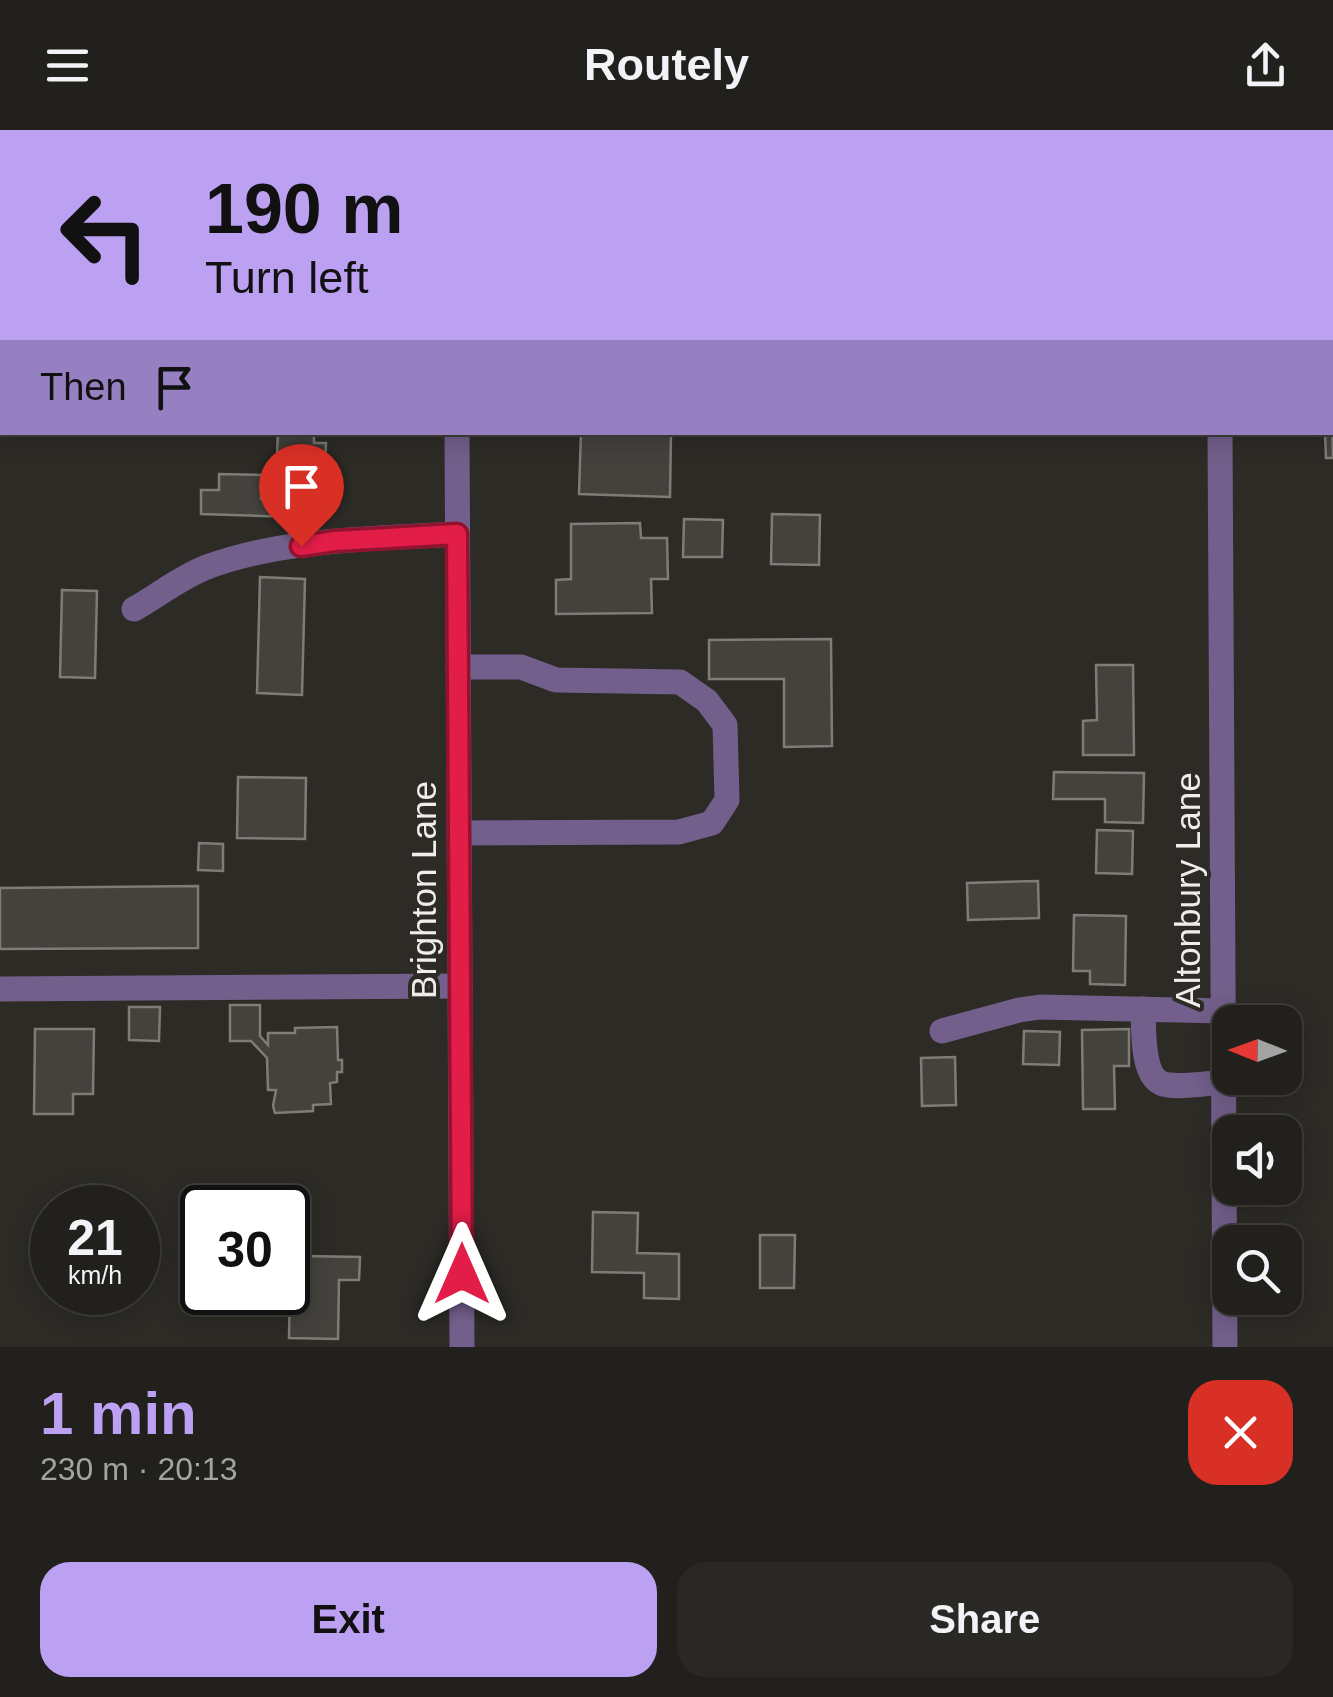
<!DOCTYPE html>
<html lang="en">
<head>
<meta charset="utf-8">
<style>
  body { margin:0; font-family:Helvetica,sans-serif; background:#2a2825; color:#f1f3f6; height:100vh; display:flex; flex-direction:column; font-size:38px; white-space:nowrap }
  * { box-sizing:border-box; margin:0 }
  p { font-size:32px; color:#a2a3a3 }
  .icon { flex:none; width:55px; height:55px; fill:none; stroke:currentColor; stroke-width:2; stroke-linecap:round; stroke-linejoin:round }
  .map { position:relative; height:1217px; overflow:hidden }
  .sheet { display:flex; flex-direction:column; background:#22201c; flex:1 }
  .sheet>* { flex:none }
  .guide { position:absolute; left:0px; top:0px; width:1335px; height:305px; box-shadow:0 5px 25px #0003,0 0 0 2px #3f3e3b; background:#bca0f2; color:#111; overflow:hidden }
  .needle { width:65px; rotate:271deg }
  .controls { position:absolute; left:1212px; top:875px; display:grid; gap:20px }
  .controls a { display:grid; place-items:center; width:90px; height:90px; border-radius:20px; background:#22201c; box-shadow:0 5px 25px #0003,0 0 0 2px #3f3e3b; font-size:50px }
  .speed { position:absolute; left:30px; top:1055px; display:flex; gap:20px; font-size:50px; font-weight:700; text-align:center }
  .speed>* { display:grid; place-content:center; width:130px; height:130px; border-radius:50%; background:#22201c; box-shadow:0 5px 25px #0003,0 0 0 2px #3f3e3b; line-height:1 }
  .speed small { font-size:25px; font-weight:400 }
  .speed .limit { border:5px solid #111; border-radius:15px; background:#fff; color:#111 }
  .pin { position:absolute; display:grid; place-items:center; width:85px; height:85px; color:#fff; margin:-102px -42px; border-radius:50% 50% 50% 0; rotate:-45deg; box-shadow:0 0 10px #0007 }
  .pin .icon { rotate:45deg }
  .me { position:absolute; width:110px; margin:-55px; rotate:0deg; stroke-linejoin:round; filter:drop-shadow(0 0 8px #0008) }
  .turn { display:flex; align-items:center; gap:35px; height:210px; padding:0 40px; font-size:45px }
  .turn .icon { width:130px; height:130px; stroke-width:2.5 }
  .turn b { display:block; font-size:70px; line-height:85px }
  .then { display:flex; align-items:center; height:95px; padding:0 40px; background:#0003; gap:20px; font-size:38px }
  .round { display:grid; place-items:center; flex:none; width:105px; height:105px; border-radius:30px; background:#2a2825 }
  .headline { display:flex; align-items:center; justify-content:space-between; height:170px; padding:0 40px }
  h1 { font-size:60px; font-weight:800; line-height:75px; color:#bca0f2 }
  .primary-button { display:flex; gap:20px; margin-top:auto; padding:20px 40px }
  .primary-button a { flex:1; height:115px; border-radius:30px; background:#bca0f2; color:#111; font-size:40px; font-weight:800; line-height:115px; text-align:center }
  .primary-button a+a { background:#2a2825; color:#f1f3f6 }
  header { display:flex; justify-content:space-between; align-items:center; height:130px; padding:0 40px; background:#22201c; font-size:45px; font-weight:800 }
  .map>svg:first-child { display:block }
  .building { fill:#44423d; stroke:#7e7c76; stroke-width:2.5 }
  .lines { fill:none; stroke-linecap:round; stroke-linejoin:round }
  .minor { stroke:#725f8b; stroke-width:25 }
  .route-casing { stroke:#92132f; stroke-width:25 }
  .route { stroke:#e11d48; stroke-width:18 }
  .labels { text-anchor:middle; stroke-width:8; stroke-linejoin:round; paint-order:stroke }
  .street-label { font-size:35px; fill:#f0eeeb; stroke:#2d2b26 }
</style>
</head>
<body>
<header><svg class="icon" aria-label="menu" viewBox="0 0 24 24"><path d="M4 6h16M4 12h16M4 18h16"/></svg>Routely<svg class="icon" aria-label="share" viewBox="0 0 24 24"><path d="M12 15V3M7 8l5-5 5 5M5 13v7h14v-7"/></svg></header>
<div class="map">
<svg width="1333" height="1217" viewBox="0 0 1333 1217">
  <rect width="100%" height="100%" fill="#2d2b26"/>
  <g class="building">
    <rect x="868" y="0" width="164" height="2"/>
    <path d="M 1332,289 L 1333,328 L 1326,328 L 1325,302 L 1332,302 Z"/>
    <path d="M 278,302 L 314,302 L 314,313 L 326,313 L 323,388 L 201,384 L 201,360 L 219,360 L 219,344 L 262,345 L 261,369 L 275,369 Z"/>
    <path d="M 581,302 L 671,302 L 670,367 L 579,364 Z"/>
    <path d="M 772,384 L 820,385 L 819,435 L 771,434 Z"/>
    <path d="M 684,389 L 723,390 L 722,427 L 683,427 Z"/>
    <path d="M 640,393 L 641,408 L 667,408 L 668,449 L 651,449 L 652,483 L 556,484 L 556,450 L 571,449 L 571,394 Z"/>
    <path d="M 260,447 L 305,449 L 302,565 L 257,563 Z"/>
    <path d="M 62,460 L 97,461 L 95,548 L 60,547 Z"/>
    <path d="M 831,509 L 832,616 L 784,617 L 784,549 L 709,549 L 709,510 Z"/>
    <path d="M 1096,535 L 1133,535 L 1134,625 L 1083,625 L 1083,591 L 1097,590 Z"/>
    <path d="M 1054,642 L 1144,643 L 1143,693 L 1105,692 L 1105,669 L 1053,669 Z"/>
    <path d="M 238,647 L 306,648 L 305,709 L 237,708 Z"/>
    <path d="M 1097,700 L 1133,701 L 1132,744 L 1096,743 Z"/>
    <path d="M 199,713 L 223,714 L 223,741 L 198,740 Z"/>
    <path d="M 1038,751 L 1039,788 L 968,790 L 967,753 Z"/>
    <path d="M 198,756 L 198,818 L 0,819 L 0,758 Z"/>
    <path d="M 1074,785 L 1126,786 L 1125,855 L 1090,854 L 1090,841 L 1073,841 Z"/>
    <path d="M 230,875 L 260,875 L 260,906 L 268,915 L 268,903 L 295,903 L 295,898 L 337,897 L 338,930 L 342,930 L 342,942 L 337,942 L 337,952 L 330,953 L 331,974 L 313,975 L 313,981 L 275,983 L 273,976 L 276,960 L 268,960 L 267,928 L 251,911 L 230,911 Z"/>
    <path d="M 129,877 L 160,877 L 159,911 L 129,910 Z"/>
    <path d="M 35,899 L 94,899 L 93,964 L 73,964 L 73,984 L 34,984 Z"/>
    <path d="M 1129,899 L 1129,936 L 1114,936 L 1115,979 L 1083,979 L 1082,900 Z"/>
    <path d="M 1024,901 L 1060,902 L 1059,935 L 1023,934 Z"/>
    <path d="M 955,927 L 956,975 L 922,976 L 921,928 Z"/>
    <path d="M 593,1082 L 638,1083 L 637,1123 L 679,1124 L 679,1169 L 644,1168 L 644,1143 L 592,1142 Z"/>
    <path d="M 760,1105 L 795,1105 L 794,1158 L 760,1158 Z"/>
    <path d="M 306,1126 L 360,1127 L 359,1150 L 339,1150 L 338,1209 L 289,1208 L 290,1150 L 306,1150 Z"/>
  </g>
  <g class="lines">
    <g class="minor">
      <path d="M 1218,0 L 1218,2"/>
      <path d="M 457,2 L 457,0"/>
      <path d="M 0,159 L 2,159"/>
      <path d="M 457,302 L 462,1217"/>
      <path d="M 1220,302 L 1225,1217"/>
      <path d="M 134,479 C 157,466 181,447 207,437 C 286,408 374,409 457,404"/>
      <path d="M 458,537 L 521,537 L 556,550 L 680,552 L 707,571 L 725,595 L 727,670 L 712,693 L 679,702 L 459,703"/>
      <path d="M 0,859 L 460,856"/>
      <path d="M 1143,879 C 1144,897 1141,944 1161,953 C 1174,959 1208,953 1224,952"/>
      <path d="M 942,901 L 1019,880 L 1040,877 L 1223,881"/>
    </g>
  </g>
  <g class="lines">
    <g class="route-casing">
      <path id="route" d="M 301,416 L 335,411 L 457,404 L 462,1144"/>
    </g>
    <use href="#route" class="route"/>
  </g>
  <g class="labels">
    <g class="street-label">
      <text transform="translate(424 760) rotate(-90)" y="12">Brighton Lane</text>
      <text transform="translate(1188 760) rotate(-90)" y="12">Altonbury Lane</text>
    </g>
  </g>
</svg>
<div class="controls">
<a><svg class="needle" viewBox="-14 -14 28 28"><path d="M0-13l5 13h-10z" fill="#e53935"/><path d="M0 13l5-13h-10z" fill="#a2a3a3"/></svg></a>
<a><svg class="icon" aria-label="sound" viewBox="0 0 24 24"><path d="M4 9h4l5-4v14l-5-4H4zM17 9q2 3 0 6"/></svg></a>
<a><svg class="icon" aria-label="search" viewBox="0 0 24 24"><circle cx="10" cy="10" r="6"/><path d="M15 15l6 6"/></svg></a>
</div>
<div class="speed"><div>21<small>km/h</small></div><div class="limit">30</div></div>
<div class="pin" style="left:301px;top:416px;background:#d93025"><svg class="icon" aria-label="arrive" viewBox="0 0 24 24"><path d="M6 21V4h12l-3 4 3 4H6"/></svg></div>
<svg class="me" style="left:462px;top:1144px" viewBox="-20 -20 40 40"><path d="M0-17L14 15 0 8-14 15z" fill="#e11d48" stroke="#fff" stroke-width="4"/></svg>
<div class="guide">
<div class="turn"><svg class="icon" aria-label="left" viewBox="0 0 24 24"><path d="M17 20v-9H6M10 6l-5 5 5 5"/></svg><div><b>190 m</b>Turn left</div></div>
<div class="then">Then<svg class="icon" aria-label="arrive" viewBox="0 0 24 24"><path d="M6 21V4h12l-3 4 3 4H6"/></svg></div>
</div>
</div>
<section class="sheet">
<div class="headline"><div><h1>1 min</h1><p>230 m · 20:13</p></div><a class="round" style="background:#d93025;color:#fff"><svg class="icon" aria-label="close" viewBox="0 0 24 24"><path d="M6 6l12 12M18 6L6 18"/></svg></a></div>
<div class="primary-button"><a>Exit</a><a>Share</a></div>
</section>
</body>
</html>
